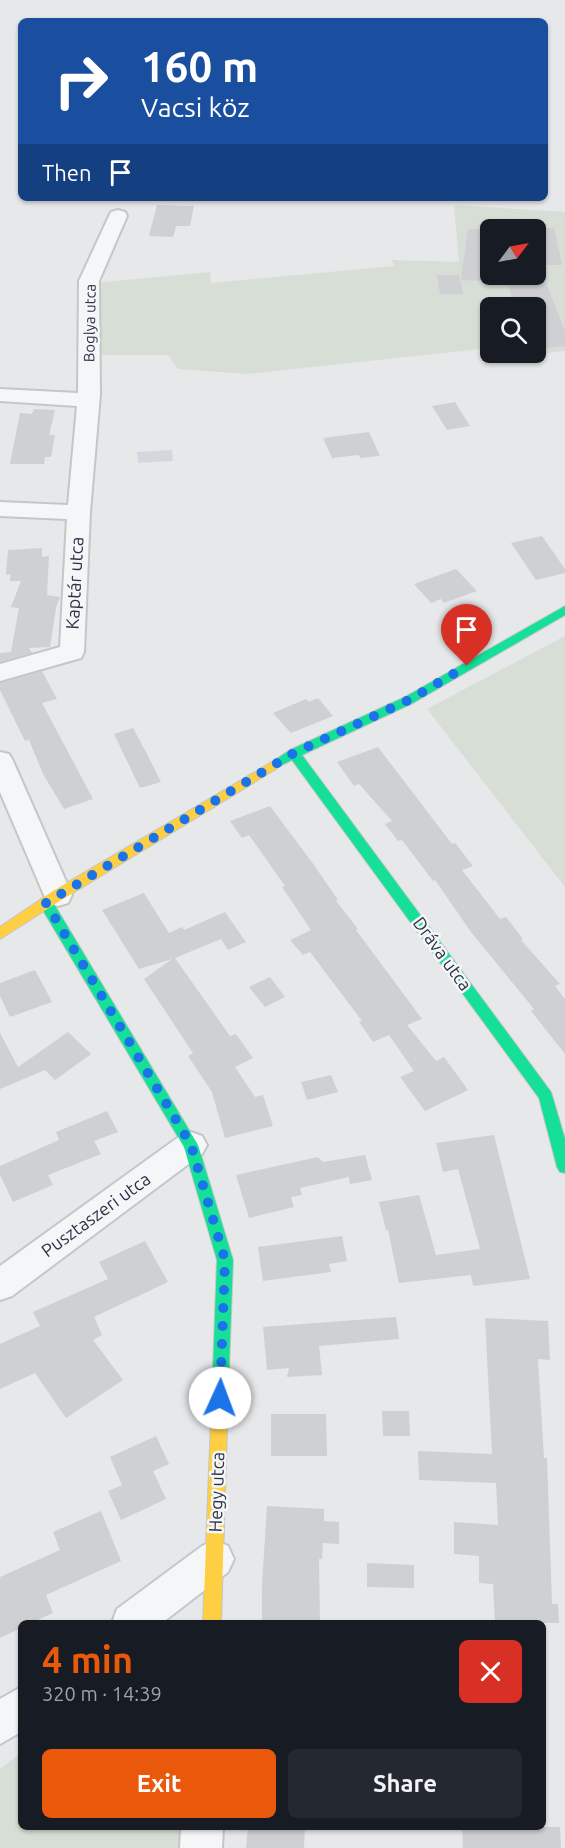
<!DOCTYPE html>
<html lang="en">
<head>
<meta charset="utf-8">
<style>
  body { margin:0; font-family:Ubuntu,sans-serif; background:#242831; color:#f1f3f6; height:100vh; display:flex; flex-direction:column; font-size:22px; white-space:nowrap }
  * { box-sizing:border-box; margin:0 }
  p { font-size:20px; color:#9ea1a6 }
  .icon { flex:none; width:33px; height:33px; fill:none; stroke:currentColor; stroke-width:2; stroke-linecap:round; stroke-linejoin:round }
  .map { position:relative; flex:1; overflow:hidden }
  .drawer { position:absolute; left:18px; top:1620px; width:528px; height:210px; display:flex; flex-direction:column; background:#171b24; border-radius:9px; box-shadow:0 2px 4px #0004 }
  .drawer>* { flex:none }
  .guide { position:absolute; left:18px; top:18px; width:530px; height:183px; border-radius:9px; box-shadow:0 2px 4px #0004; background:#1a4fa0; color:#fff; overflow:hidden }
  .needle { width:39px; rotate:58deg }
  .buttons { position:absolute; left:480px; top:219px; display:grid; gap:12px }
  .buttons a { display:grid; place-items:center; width:66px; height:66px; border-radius:9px; background:#171b24; box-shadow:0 2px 4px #0004; font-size:30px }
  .pin { position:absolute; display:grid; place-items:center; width:51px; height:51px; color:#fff; margin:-62px -26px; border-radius:50% 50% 50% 0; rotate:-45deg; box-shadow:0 0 6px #0007 }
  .pin .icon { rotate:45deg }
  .me { position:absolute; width:66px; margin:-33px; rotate:2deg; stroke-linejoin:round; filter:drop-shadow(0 0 4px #0008) }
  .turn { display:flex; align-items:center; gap:21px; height:126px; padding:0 24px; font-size:27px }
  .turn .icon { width:78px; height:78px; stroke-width:2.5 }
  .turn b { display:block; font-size:42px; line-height:51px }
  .then { display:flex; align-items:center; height:57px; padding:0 24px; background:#0003; gap:12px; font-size:22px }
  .round { display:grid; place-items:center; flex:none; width:63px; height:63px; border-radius:9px; background:#242831 }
  .head { display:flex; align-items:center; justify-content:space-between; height:102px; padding:0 24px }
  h1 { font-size:36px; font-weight:600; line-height:45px; color:#ea580c }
  .button { display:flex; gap:12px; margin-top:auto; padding:12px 24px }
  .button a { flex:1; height:69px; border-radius:9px; background:#ea580c; color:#fff; font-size:24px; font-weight:600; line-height:69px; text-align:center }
  .button a+a { background:#242831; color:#f1f3f6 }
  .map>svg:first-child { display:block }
  .built { fill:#d4d7dd }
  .green { fill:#d6ded6; fill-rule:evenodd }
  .building { fill:#ced0d3 }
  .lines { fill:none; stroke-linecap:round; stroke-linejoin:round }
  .street-casing { stroke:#c4c6c8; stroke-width:4 }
  .fast-casing { stroke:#c4c6c8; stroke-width:2 }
  .slow-casing { stroke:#c4c6c8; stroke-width:2 }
  .street { fill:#f5f6f7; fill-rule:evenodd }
  .fast { fill:#16e098; fill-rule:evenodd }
  .slow { fill:#ffcf43; fill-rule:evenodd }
  .route { stroke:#1a73e8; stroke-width:10; stroke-dasharray:0 18 }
  .labels { text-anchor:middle; stroke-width:5; stroke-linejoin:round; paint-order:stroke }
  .far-street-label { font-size:15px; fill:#2b3445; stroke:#f4f6f9 }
  .street-label { font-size:18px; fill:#2b3445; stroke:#f4f6f9 }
</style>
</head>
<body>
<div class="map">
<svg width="565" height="1848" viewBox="0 0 565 1848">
  <rect width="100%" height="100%" fill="#e6e8ea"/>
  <path class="built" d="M 172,450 L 173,461 L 138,463 L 137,452 Z"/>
  <g class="green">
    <path d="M 454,205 L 565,212 L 565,351 L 513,357 L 511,353 L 536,352 L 536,308 L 490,308 L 490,348 L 247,374 L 178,369 L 168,355 L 101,355 L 94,283 L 210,272 L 211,283 L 395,266 L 391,260 L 459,262 ZM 490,230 L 536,230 L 536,274 L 490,274 Z"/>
    <path d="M 565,636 L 565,887 L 427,709 Z"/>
    <path d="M 21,1753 L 21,1827 L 190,1827 L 188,1848 L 0,1848 L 0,1769 Z"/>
  </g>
  <g class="building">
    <path d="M 157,205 L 194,206 L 190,226 L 176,226 L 173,237 L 149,236 Z"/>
    <path d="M 536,228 L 554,228 L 562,265 L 539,265 L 565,331 L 565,346 L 536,349 L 536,308 L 516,308 L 504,274 L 536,274 Z"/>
    <path d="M 468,229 L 490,230 L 490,281 L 461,280 Z"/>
    <path d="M 437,275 L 459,275 L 463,294 L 440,294 Z"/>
    <path d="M 455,402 L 470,426 L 447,430 L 432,406 Z"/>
    <path d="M 34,409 L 55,410 L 49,435 L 55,435 L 51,457 L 45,457 L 44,464 L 10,464 L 20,413 L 32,414 Z"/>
    <path d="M 369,432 L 380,456 L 360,458 L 359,455 L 332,458 L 323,438 Z"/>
    <path d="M 542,536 L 565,569 L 565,573 L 536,580 L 511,543 Z"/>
    <path d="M 42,548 L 42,557 L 49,556 L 47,595 L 60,597 L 56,608 L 50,647 L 29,648 L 32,653 L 0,662 L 0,653 L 11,652 L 19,608 L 11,607 L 21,581 L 10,581 L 11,574 L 6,575 L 8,550 Z"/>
    <path d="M 456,569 L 477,591 L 444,603 L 441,599 L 431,603 L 414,584 Z"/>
    <path d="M 42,671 L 57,699 L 42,703 L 93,799 L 64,809 L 43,774 L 29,740 L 25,741 L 0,690 L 0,683 Z"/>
    <path d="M 318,698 L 333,716 L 291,733 L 273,713 L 306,699 L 309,702 Z"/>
    <path d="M 133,728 L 148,756 L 161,782 L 140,788 L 114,734 Z"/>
    <path d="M 378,747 L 452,844 L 455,843 L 473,866 L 462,870 L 500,919 L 506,917 L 523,939 L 521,940 L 560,984 L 555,986 L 565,999 L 565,1054 L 531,1011 L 534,1009 L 471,932 L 435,880 L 433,881 L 402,840 L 398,841 L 385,824 L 392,821 L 359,784 L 354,786 L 337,762 Z"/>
    <path d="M 270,806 L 314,865 L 338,900 L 336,901 L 358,929 L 356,930 L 422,1019 L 407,1025 L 436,1061 L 444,1057 L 468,1090 L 425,1111 L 400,1077 L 414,1071 L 389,1035 L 373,1042 L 359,1022 L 362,1021 L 310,952 L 303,955 L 290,940 L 311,930 L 282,887 L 285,886 L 249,835 L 242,838 L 230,821 Z"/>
    <path d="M 144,893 L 169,933 L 182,927 L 184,930 L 225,912 L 246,942 L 228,950 L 221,939 L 175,958 L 230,1036 L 236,1034 L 253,1058 L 235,1067 L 255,1097 L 263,1095 L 273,1126 L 225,1138 L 212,1092 L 188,1056 L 193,1053 L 144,979 L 172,959 L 139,969 L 102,910 Z"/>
    <path d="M 35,970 L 52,1002 L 10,1017 L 0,996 L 0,983 Z"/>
    <path d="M 270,977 L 285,997 L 265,1007 L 249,987 Z"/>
    <path d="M 68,1032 L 91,1054 L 55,1080 L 45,1070 L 0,1089 L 0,1033 L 18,1067 Z"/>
    <path d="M 331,1075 L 338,1092 L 307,1100 L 301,1082 Z"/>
    <path d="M 107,1111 L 118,1132 L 94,1141 L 101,1154 L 48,1175 L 53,1185 L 13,1202 L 0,1175 L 0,1166 L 59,1140 L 56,1132 Z"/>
    <path d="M 494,1135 L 530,1279 L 473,1286 L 471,1275 L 399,1283 L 388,1230 L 386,1230 L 379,1202 L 419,1195 L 436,1255 L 480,1249 L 458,1169 L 443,1172 L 436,1143 Z"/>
    <path d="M 365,1155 L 372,1180 L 350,1184 L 349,1177 L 300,1188 L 302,1195 L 291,1197 L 294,1207 L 249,1218 L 236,1175 L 318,1157 L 323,1162 Z"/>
    <path d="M 342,1236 L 347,1261 L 329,1264 L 331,1272 L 263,1281 L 258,1247 Z"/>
    <path d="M 145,1241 L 168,1282 L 94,1317 L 102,1335 L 93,1340 L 123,1380 L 66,1418 L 35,1373 L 0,1389 L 0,1344 L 40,1326 L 33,1312 L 108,1279 L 99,1262 Z"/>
    <path d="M 396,1317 L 399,1339 L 319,1346 L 322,1375 L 287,1377 L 289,1368 L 267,1370 L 263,1327 Z"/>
    <path d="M 485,1318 L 548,1321 L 550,1360 L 538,1359 L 544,1458 L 547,1458 L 552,1604 L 558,1604 L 559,1623 L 495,1623 L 493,1584 L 479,1583 L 479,1556 L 454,1554 L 454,1522 L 498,1525 L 496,1483 L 419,1480 L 418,1451 L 492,1454 Z"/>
    <path d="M 382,1411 L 409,1411 L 410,1436 L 383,1436 Z"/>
    <path d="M 271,1414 L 326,1414 L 327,1456 L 271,1456 Z"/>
    <path d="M 156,1436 L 169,1464 L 153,1471 L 166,1499 L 121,1520 L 108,1491 L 122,1485 L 110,1457 Z"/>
    <path d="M 267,1506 L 324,1509 L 324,1521 L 339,1522 L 339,1544 L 323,1543 L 322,1559 L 319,1559 L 320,1623 L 262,1623 L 262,1585 Z"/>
    <path d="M 101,1511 L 121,1561 L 46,1595 L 53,1613 L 31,1623 L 21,1623 L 21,1628 L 0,1638 L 0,1577 L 60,1550 L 53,1532 Z"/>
    <path d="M 367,1563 L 414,1565 L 414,1588 L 367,1587 Z"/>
    <path d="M 248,1827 L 305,1827 L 304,1848 L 246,1848 Z"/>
    <path d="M 462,1827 L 560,1827 L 561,1848 L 463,1848 Z"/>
  </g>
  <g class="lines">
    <g class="street-casing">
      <g id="street">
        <path d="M 118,210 L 125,212 L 127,216 L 99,281 L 100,395 L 90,512 L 84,652 L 81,658 L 0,681 L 0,664 L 60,647 L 67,519 L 0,516 L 0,502 L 68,505 L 77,406 L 0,401 L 0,389 L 78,393 L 79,281 L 109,216 L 111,212 Z"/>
        <path d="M 0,752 L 9,754 L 13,761 L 72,895 L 68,903 L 58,906 L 48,903 L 44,895 L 0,792 Z"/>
        <path d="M 191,1132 L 202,1136 L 207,1145 L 202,1154 L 12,1296 L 0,1300 L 0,1266 L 180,1136 Z"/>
        <path d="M 215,1540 L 228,1546 L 234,1559 L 228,1572 L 162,1623 L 112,1623 L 117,1609 L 202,1546 Z"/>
        <path d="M 21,1687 L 21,1732 L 0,1744 L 0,1699 Z"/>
        <path d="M 181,1827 L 223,1827 L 222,1848 L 180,1848 Z"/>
      </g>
    </g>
    <g class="fast-casing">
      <g id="fast">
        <path d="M 565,606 L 565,615 L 413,703 L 302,755 L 551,1092 L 565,1139 L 565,1173 L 560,1172 L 557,1167 L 539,1098 L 292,760 L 272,770 L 266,766 L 290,750 L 405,697 Z"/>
        <path d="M 46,898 L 51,899 L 198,1145 L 233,1260 L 228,1396 L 226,1402 L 220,1404 L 214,1402 L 212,1396 L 217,1260 L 184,1147 L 41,907 L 39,903 Z"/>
      </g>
    </g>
    <g class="slow-casing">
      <g id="slow">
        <path d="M 272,762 L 278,766 L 276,769 L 63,899 L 0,939 L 0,927 L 53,891 Z"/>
        <path d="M 220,1388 L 226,1390 L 228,1396 L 221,1623 L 203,1623 L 212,1396 L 214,1390 Z"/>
      </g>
    </g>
    <use href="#street" class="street"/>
    <use href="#fast" class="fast"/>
    <use href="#slow" class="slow"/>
  </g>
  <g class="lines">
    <path class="route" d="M 220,1398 L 225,1260 L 191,1145 L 46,903 L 294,753 L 409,700 L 467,666"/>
  </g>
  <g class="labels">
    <g class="far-street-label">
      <text transform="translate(90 323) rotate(-89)" y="5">Boglya utca</text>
    </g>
    <g class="street-label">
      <text transform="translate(75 583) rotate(-87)" y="6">Kaptár utca</text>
      <text transform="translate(442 954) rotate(54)" y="6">Dráva utca</text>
      <text transform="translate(96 1215) rotate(-36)" y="6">Pusztaszeri utca</text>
      <text transform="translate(217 1492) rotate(-88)" y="6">Hegy utca</text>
    </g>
  </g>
</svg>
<div class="buttons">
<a><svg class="needle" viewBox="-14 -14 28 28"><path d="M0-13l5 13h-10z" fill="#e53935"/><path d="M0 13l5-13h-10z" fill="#9ea1a6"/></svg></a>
<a><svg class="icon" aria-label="search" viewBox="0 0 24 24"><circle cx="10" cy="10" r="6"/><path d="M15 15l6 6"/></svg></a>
</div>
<div class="pin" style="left:467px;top:666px;background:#d93025"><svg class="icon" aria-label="arrive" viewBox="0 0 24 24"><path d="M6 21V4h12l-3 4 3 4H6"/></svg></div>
<svg class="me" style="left:220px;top:1398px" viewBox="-20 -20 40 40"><circle r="19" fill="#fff"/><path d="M0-13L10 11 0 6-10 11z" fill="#1a73e8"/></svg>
<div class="guide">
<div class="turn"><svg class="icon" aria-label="right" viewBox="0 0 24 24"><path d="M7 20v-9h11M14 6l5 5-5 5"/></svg><div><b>160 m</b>Vacsi köz</div></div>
<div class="then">Then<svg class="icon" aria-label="arrive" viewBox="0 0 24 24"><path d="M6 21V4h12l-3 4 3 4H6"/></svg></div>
</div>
<section class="drawer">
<div class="head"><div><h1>4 min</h1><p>320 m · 14:39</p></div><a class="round" style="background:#d93025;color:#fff"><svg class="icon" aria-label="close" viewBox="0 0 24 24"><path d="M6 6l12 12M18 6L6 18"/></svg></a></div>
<div class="button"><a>Exit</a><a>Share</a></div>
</section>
</div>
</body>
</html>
